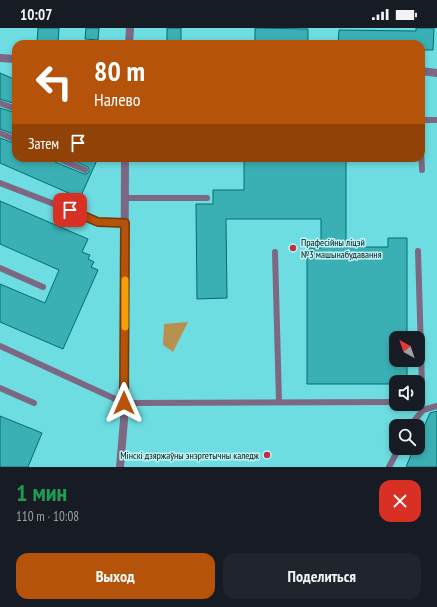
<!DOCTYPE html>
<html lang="ru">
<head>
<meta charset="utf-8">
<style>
  body { margin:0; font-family:"PT Sans Narrow",sans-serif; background:#20242c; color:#f1f3f6; height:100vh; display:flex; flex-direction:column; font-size:15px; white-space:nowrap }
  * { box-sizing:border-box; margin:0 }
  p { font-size:13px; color:#9ea1a6 }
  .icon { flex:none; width:22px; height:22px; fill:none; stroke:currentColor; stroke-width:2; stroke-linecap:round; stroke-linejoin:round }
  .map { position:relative; height:439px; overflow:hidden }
  .drawer { display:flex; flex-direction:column; background:#171b24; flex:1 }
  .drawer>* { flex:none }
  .top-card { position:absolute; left:12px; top:12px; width:413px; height:122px; border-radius:12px; box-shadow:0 2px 6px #0003; background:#b45309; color:#fff; overflow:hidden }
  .needle { width:26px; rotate:320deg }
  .controls { position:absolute; left:389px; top:303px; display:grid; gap:8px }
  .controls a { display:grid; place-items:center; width:36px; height:36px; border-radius:8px; background:#171b24; box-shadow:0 2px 6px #0003; font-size:20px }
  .pin { position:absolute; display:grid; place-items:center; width:34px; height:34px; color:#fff; margin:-17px; border-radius:8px; box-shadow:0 2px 6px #0006 }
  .me { position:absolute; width:44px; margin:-22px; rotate:0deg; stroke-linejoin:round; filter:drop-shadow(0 0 3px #0008) }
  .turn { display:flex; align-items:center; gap:14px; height:84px; padding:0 16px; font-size:18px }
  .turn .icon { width:52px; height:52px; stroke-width:2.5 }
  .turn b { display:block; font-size:28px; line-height:34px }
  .then { display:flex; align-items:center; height:38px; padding:0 16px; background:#0003; gap:8px; font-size:15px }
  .round { display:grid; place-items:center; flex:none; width:42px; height:42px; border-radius:12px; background:#20242c }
  .overview { display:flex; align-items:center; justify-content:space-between; height:68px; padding:0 16px }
  h1 { font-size:24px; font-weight:700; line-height:30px; color:#1e9e55 }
  .button { display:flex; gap:8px; margin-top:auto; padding:8px 16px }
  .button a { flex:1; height:46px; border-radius:12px; background:#b45309; color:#fff; font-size:16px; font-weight:700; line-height:46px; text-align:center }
  .button a+a { background:#20242c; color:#f1f3f6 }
  .status { display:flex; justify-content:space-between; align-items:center; height:28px; padding:0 20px; background:#171b24; direction:ltr }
  .status svg { height:11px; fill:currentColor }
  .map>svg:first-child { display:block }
  .green { fill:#b7904f }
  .building { fill:#3ab0b4; stroke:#026c70 }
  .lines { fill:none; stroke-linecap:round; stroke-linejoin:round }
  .lane { stroke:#7c6882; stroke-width:6 }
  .street { stroke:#7c6882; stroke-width:8 }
  .route-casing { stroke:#753606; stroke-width:10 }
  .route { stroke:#b45309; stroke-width:7 }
  .slow { stroke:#f59e0b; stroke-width:7 }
  .poi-dot { fill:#c02f43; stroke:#c2f4f6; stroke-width:1.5 }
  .labels { text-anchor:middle; stroke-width:3; stroke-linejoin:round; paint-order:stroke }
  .poi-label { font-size:10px; fill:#001415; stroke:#c2f4f6; text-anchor:start }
</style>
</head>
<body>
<div class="status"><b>10:07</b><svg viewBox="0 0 49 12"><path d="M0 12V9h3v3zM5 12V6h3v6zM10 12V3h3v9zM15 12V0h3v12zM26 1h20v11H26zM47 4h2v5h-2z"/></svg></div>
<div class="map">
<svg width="437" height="439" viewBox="0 0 437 439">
  <rect width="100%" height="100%" fill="#6ddde1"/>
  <path class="green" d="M 188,294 L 173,324 L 163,317 L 164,296 Z"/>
  <g class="building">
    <path d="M 38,0 L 59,0 L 58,15 L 37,14 Z"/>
    <path d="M 86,0 L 99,0 L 98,12 L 85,11 Z"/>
    <rect x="167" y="0" width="14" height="16"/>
    <path d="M 255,0 L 308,1 L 308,16 L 255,16 Z"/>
    <path d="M 416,0 L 434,0 L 433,22 L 421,22 L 421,16 L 338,16 L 339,2 L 416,3 Z"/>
    <path d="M 0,45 L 16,52 L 16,76 L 0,71 Z"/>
    <path d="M 0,80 L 16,85 L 16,107 L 0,101 Z"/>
    <path d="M 0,110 L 16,116 L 16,130 L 53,130 L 53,132 L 55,134 L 84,146 L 86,146 L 89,144 L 89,141 L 88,139 L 68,130 L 98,130 L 80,170 L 0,135 Z"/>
    <path d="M 244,130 L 346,130 L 346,219 L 388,219 L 388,210 L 407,210 L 407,310 L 396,310 L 396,332 L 407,332 L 407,354 L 396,354 L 396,356 L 307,356 L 307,220 L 321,220 L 321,191 L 226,191 L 227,270 L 197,271 L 196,176 L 213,176 L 213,162 L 244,162 Z"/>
    <path d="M 0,173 L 88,211 L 82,224 L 90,227 L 88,231 L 94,234 L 91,239 L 98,242 L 63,321 L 0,294 L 0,256 L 45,275 L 59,242 L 0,216 Z"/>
    <path d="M 437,383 L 437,439 L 406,439 L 414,420 L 418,420 L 418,412 L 430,385 Z"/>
    <path d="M 0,388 L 42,405 L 28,439 L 0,439 Z"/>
  </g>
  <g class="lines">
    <g class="lane">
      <path d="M 0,75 L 16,81"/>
      <path d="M 421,92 L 437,92"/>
      <path d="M 0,105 L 16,112"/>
      <path d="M 421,123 L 422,142"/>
      <path d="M 57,130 L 85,142"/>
      <path d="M 0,155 L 98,193 L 125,195"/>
      <path d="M 125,170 L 207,170"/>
      <path d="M 418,223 L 422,357 L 418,365"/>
      <path d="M 275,224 L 279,374"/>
      <path d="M 0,240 L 43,259"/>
      <path d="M 0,318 L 124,375 L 396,374"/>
      <path d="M 0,360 L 34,375"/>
      <path d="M 410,398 L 423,382 L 437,378"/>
      <path d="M 389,439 L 399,420"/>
    </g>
    <g class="street">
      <path d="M 129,16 L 130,0"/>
      <path d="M 0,30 L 16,31"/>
      <path d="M 421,43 L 437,45"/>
      <path d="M 120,439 L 124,392 L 125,130"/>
    </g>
  </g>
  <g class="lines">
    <g class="route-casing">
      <path id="route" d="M 70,182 L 98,194 L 125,195 L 124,375"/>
    </g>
    <use href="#route" class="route"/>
    <path class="slow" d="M 125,299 L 125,252"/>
  </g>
  <g class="poi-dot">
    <circle cx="293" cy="220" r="4"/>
    <circle cx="267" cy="427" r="4"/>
  </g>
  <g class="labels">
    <g class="poi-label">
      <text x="301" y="218">Прафесійны ліцэй<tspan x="301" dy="12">№3 машынабудавання</tspan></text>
      <text x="259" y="431" text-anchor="end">Мінскі дзяржаўны энэргетычны каледж</text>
    </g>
  </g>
</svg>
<div class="controls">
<a><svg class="needle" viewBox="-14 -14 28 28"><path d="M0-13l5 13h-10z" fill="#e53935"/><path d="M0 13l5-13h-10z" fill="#9ea1a6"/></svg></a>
<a><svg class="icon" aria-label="sound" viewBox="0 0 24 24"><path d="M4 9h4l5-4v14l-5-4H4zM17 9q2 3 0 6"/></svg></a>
<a><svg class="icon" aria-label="search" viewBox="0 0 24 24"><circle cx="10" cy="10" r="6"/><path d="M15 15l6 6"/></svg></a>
</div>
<div class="pin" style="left:70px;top:182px;background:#d93025"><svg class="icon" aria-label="arrive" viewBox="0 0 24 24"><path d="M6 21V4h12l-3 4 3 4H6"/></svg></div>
<svg class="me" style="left:124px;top:375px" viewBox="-20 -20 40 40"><path d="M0-17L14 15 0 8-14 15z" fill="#b45309" stroke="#fff" stroke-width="4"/></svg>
<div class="top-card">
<div class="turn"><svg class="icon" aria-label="left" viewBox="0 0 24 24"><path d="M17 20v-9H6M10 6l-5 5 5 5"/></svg><div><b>80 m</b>Налево</div></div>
<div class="then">Затем<svg class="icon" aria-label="arrive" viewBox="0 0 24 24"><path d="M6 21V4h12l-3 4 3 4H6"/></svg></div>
</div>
</div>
<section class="drawer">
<div class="overview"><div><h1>1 мин</h1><p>110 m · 10:08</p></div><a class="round" style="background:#d93025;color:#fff"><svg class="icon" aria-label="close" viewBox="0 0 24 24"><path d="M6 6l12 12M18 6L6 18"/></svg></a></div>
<div class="button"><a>Выход</a><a>Поделиться</a></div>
</section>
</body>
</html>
